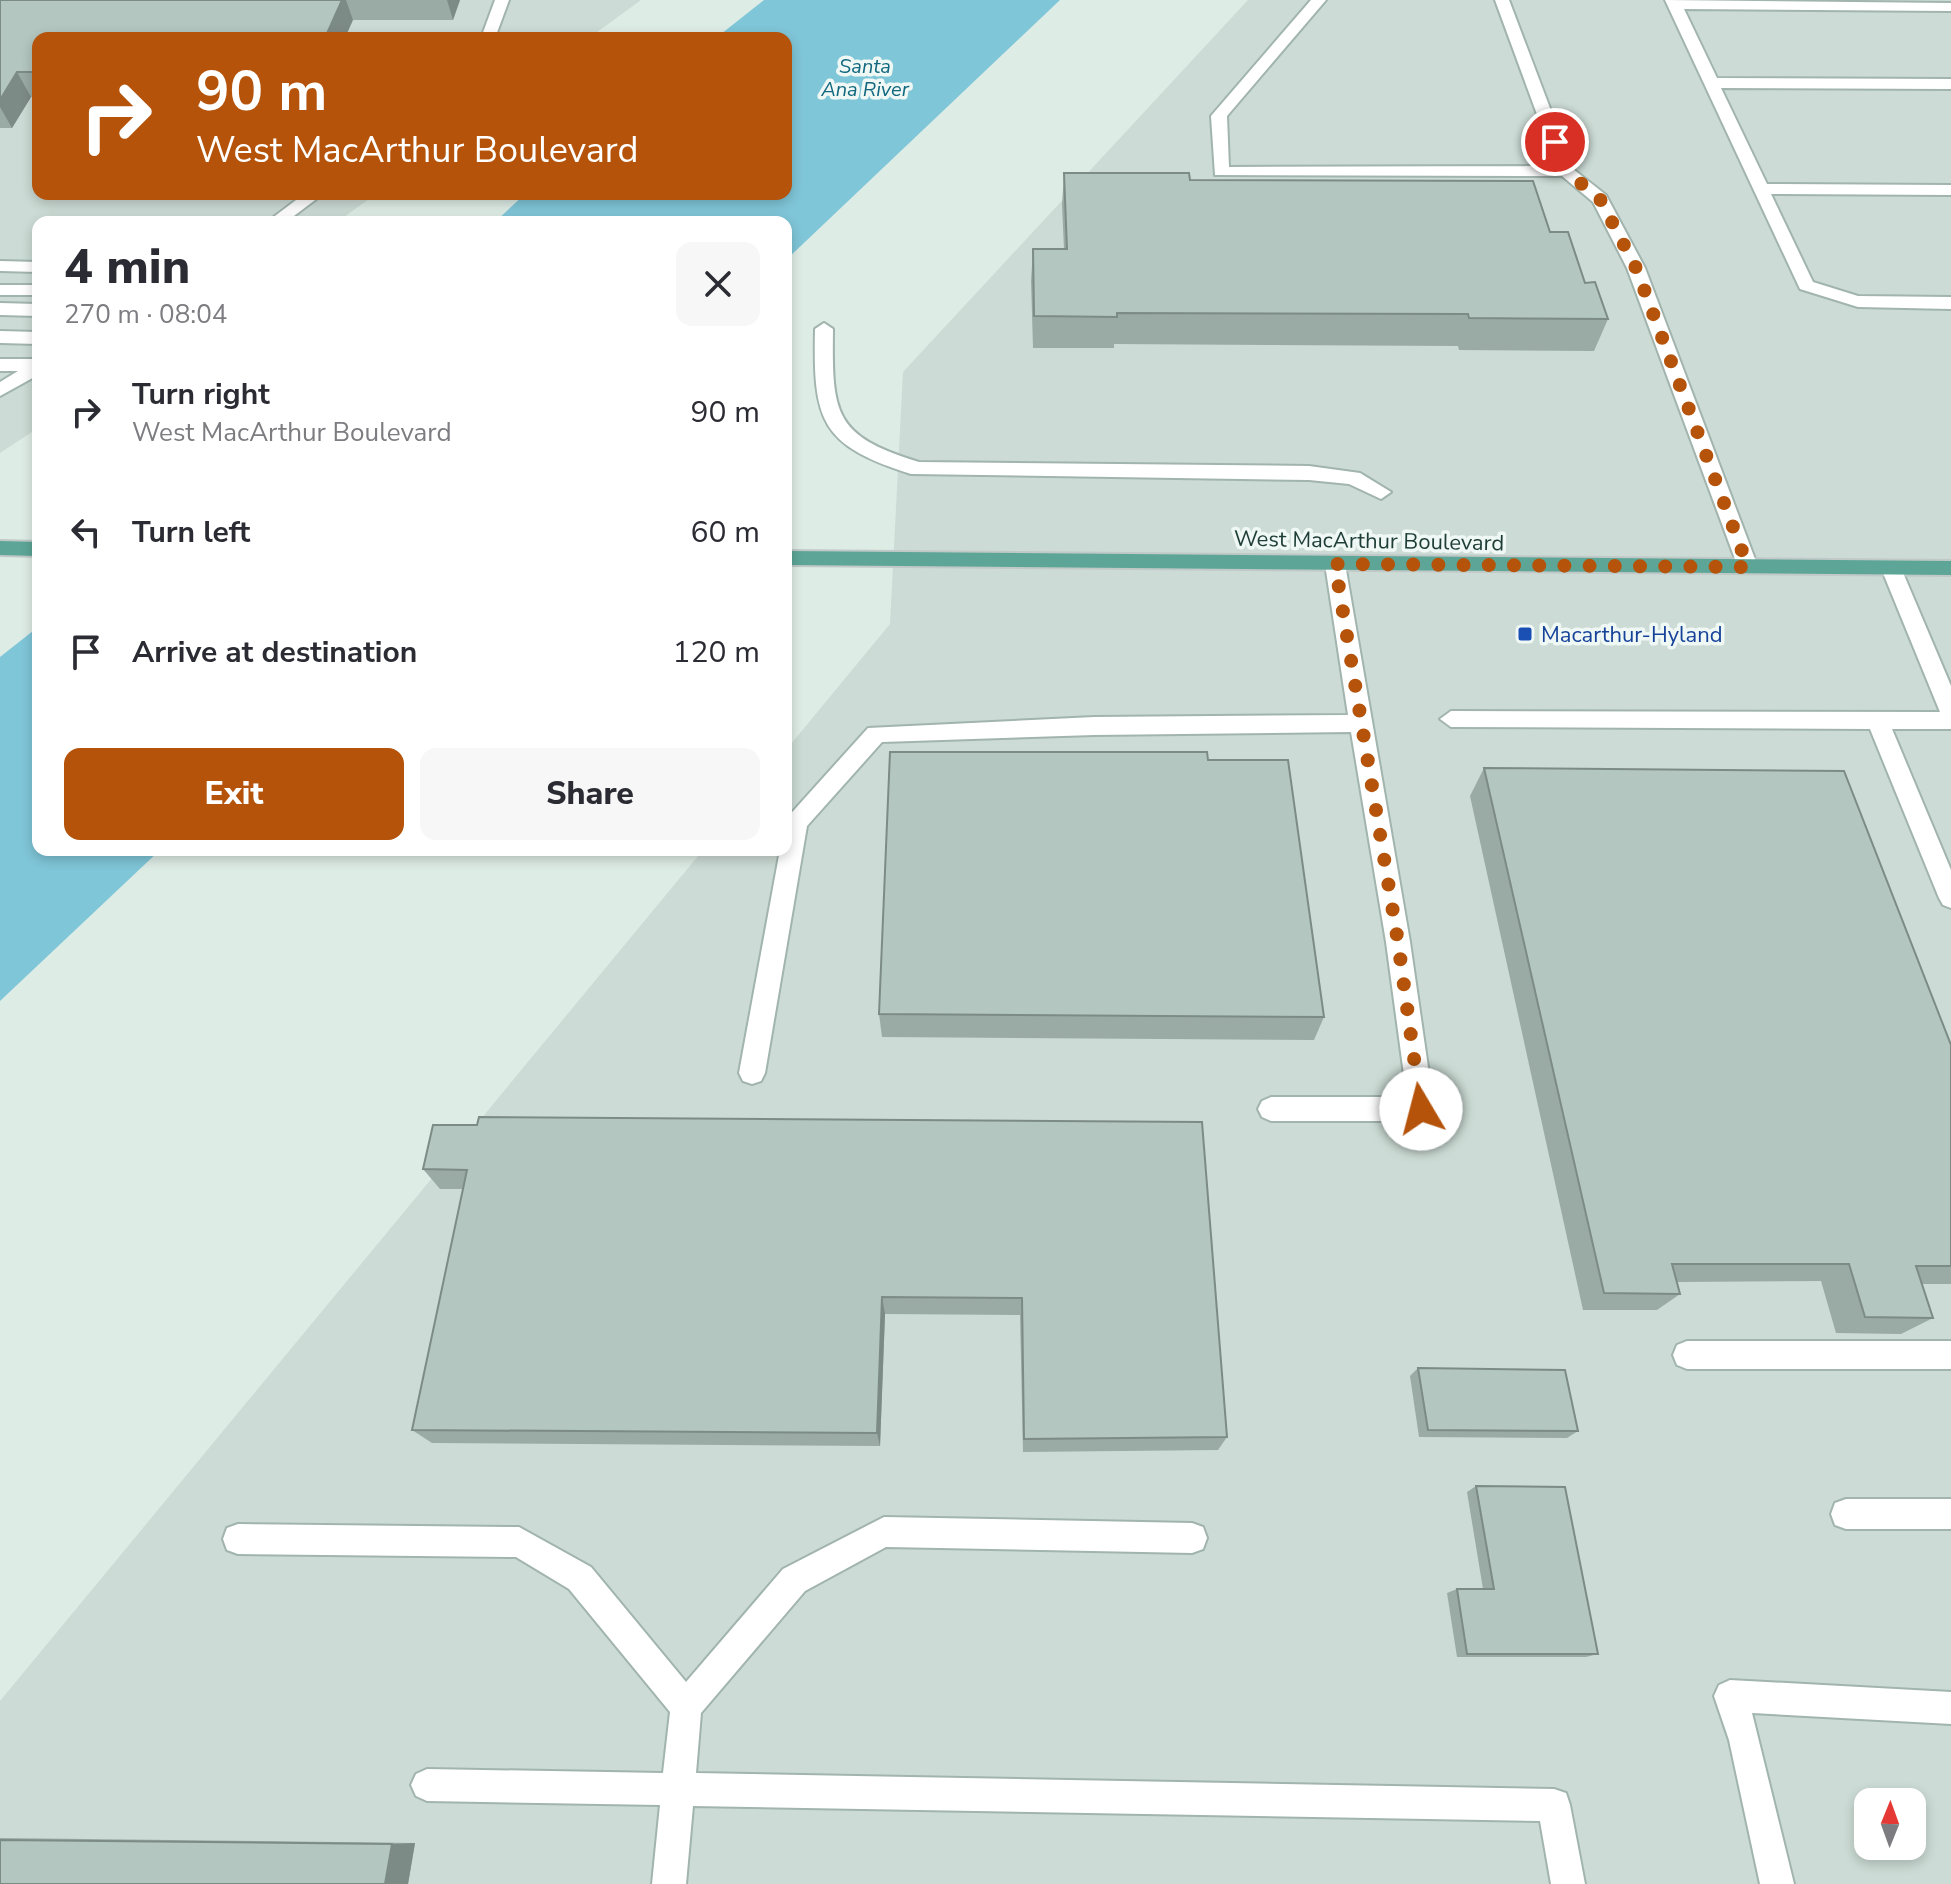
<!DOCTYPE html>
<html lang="en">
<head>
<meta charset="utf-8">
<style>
  body { margin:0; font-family:"Nunito Sans",sans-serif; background:#f7f7f7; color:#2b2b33; height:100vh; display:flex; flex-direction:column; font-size:30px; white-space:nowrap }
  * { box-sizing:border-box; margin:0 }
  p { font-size:26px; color:#7c7c81 }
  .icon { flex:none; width:44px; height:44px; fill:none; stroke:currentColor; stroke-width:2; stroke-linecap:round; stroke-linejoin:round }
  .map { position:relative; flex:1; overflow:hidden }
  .drawer { position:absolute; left:32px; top:216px; width:760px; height:640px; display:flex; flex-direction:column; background:#fff; border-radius:16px; box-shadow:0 4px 12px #0003 }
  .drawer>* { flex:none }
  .top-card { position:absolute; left:32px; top:32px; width:760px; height:168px; border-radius:16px; box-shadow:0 4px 12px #0003; background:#b45309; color:#fff; overflow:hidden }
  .needle { width:52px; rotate:1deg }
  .buttons { position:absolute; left:1854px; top:1788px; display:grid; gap:16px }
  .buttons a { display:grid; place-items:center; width:72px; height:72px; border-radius:16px; background:#fff; box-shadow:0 4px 12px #0003; font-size:40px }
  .pin { position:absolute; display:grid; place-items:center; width:68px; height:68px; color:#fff; margin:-34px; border:4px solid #fff; border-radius:50%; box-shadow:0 2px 8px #0007 }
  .me { position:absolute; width:88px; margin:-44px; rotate:352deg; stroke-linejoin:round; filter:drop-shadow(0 0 6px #0008) }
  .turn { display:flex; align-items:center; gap:28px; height:168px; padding:0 32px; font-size:36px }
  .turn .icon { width:104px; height:104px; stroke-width:2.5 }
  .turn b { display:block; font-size:56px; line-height:68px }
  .round { display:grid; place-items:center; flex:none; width:84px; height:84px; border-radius:16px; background:#f7f7f7 }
  .overview { display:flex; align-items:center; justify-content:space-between; height:136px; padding:0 32px }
  h1 { font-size:48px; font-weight:800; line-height:60px }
  .action { display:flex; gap:16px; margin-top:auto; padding:16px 32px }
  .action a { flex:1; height:92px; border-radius:16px; background:#b45309; color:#fff; font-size:32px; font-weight:800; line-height:92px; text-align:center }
  .action a+a { background:#f7f7f7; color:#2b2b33 }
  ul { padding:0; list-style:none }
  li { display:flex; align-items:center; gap:24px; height:120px; padding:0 32px }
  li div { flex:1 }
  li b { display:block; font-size:30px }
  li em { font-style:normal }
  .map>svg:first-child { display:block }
  .built { fill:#ccdbd5; fill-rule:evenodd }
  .water { fill:#7fc6d8 }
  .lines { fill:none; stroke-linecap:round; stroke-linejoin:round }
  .minor-casing { stroke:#a1b4ae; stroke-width:4 }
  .major-casing { stroke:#c0c9c7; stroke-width:4 }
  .minor { fill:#fff; fill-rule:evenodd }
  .major { fill:#5da697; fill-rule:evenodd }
  .wall { fill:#9aaaa4 }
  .shaded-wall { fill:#7d8b86 }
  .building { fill:#b3c6bf; stroke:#7d8b86; stroke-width:2 }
  .route { stroke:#b45309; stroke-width:14; stroke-dasharray:0 25.2 }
  .transit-dot { fill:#1a4fb4; stroke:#eff8f4; stroke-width:3 }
  .labels { text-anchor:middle; stroke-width:7; stroke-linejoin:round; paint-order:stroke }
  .far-water-label { font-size:20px; font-style:italic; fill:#12687f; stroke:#eff8f4 }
  .street-label { font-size:22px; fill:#1e3d36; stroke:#eff8f4 }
  .transit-label { font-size:22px; fill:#164399; stroke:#eff8f4; text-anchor:start }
</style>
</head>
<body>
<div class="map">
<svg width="1951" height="1884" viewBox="0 0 1951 1884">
  <rect width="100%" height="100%" fill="#deece6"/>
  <g class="built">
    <path d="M 0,0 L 641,0 L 589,38 L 38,38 L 38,194 L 376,194 L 337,222 L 38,222 L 38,428 L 0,453 Z"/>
    <path d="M 1248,0 L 1951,0 L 1951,1884 L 0,1884 L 0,1701 L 703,850 L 786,850 L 786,750 L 890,624 L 903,372 ZM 1868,1802 L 1912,1802 L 1912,1846 L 1868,1846 Z"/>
  </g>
  <g class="water">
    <path d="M 764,0 L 1060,0 L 786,260 L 786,222 L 495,222 L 525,194 L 786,194 L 786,38 L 716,38 Z"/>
    <path d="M 38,627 L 38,850 L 160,850 L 0,1001 L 0,657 Z"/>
  </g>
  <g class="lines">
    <g class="minor-casing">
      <g id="minor">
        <path d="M 495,0 L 509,0 L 495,38 L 481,38 Z"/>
        <path d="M 1311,0 L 1326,0 L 1227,116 L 1229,167 L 1556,166 L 1495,0 L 1509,0 L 1573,169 L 1606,195 L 1645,268 L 1758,567 L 1755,572 L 1741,572 L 1738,567 L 1627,268 L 1593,202 L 1562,176 L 1215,175 L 1211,116 Z"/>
        <path d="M 1665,0 L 1951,3 L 1951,11 L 1684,9 L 1717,78 L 1951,79 L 1951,89 L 1721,88 L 1767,184 L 1951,185 L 1951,195 L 1771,194 L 1813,282 L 1858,296 L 1951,297 L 1951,309 L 1858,307 L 1800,289 Z"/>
        <path d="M 304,194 L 323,194 L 286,222 L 267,222 Z"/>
        <path d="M 0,261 L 38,262 L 38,272 L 0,271 Z"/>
        <rect x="0" y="285" width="38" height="10"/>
        <path d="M 0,303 L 38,304 L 38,316 L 0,315 Z"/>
        <path d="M 824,323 L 833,329 C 832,413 833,436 919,462 L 1309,466 L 1360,473 L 1391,492 L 1381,499 L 1349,484 L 1309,480 L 911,474 C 820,445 813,421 815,329 Z"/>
        <path d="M 0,331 L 38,332 L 38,344 L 0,343 Z"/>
        <path d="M 0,359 L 38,359 L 38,375 L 0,396 L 0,382 L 18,371 L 0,371 Z"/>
        <path d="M 1335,557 L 1345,564 L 1410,942 L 1434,1109 L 1430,1117 L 1421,1121 L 1271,1121 L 1262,1117 L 1258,1109 L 1262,1101 L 1271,1097 L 1407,1097 L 1386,942 L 1351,732 L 1094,735 L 882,742 L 807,826 L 765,1073 L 761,1081 L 752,1084 L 743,1081 L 739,1073 L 780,850 L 786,850 L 786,819 L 868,728 L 1094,717 L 1348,715 L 1325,564 Z"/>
        <path d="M 1891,561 L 1901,568 L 1951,686 L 1951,729 L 1892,729 L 1951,870 L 1951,908 L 1943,905 L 1939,898 L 1870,729 L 1451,727 L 1440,719 L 1451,711 L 1940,712 L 1881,568 Z"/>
        <path d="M 1687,1341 L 1951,1341 L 1951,1369 L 1687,1369 L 1677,1365 L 1673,1355 L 1677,1345 Z"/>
        <path d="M 1846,1499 L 1951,1499 L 1951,1529 L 1846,1529 L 1835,1525 L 1831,1514 L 1835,1503 Z"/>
        <path d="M 884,1517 L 1192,1523 L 1203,1527 L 1207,1538 L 1203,1549 L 1192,1553 L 886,1547 L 805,1591 L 701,1713 L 696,1773 L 1554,1789 L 1566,1793 L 1570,1805 L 1585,1884 L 1551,1884 L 1540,1821 L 693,1806 L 686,1884 L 652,1884 L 660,1805 L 427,1801 L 416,1796 L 411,1785 L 416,1774 L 427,1769 L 663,1773 L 670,1712 L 569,1589 L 516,1557 L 238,1554 L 227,1550 L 223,1539 L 227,1528 L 238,1524 L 519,1527 L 591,1567 L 686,1682 L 783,1569 Z"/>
        <path d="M 1730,1680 L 1951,1692 L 1951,1724 L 1752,1713 L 1794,1884 L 1760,1884 L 1729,1740 L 1714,1696 L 1719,1685 Z"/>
      </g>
    </g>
    <g class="major-casing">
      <g id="major">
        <path d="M 0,541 L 38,542 L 38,556 L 0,555 Z"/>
        <path d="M 786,551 L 1951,561 L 1951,575 L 786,565 Z"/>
      </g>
    </g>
    <use href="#minor" class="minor"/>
    <use href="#major" class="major"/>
  </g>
  <g class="wall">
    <path d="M 0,0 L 460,0 L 453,20 L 353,20 L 38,38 L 38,97 L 31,97 L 12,128 L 0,128 Z"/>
    <path d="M 1064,173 L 1190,180 L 1550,232 L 1608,319 L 1594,351 L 1459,350 L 1458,346 L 1114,344 L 1114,348 L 1033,348 L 1031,281 L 1033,249 L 1064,249 L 1062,205 Z"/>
    <path d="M 1208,760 L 1324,1017 L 1314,1040 L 882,1037 L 879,1014 Z"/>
    <path d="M 1484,768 L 1951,1045 L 1951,1284 L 1921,1284 L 1933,1318 L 1901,1334 L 1836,1333 L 1821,1281 L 1677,1282 L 1680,1294 L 1657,1310 L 1583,1310 L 1470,796 Z"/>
    <path d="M 1202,1122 L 1227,1437 L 1218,1450 L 1023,1452 L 1020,1315 L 885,1314 L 880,1446 L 432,1443 L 412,1430 L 463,1189 L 440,1189 L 423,1169 L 477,1125 Z"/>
    <path d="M 1418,1368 L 1578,1431 L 1567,1438 L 1419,1437 L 1410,1376 Z"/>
    <path d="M 1476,1486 L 1598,1654 L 1586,1657 L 1457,1657 L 1447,1593 L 1457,1589 L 1483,1589 L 1467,1492 Z"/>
    <path d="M 0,1838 L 415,1843 L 408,1884 L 0,1884 Z"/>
  </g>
  <g class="shaded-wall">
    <path d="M 342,0 L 346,0 L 353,20 L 345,38 L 325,38 Z"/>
    <path d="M 447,0 L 460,0 L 453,20 Z"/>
    <path d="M 17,72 L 31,97 L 12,128 L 0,107 L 0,100 Z"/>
    <path d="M 882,1297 L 885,1314 L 880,1446 L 877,1433 Z"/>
    <path d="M 415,1843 L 408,1884 L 385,1884 L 392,1844 Z"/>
  </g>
  <g class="building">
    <path d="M 0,0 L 342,0 L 325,38 L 38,38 L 38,72 L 17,72 L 0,100 Z"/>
    <path d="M 1064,173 L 1189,173 L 1190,180 L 1533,181 L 1550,232 L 1568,232 L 1585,283 L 1595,282 L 1608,319 L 1469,318 L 1468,314 L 1117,313 L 1117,317 L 1034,316 L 1033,249 L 1067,249 Z"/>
    <path d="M 890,752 L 1207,752 L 1208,760 L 1288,760 L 1324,1017 L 879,1014 Z"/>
    <path d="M 1484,768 L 1844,771 L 1951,1045 L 1951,1266 L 1916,1266 L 1933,1318 L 1865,1317 L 1849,1264 L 1672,1264 L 1680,1294 L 1604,1293 Z"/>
    <path d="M 479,1117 L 1202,1122 L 1227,1437 L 1024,1439 L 1022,1298 L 882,1297 L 877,1433 L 412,1430 L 467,1170 L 423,1169 L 433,1125 L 477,1125 Z"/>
    <path d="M 1418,1368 L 1565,1370 L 1578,1431 L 1428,1430 Z"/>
    <path d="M 1476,1486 L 1565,1487 L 1598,1654 L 1467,1654 L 1457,1589 L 1494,1589 Z"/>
    <path d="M 0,1840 L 392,1844 L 385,1884 L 0,1884 Z"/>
  </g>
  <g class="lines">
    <path class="route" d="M 1421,1109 L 1398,942 L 1335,564 L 1748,567 L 1636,268 L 1600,199 L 1566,171 L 1555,142"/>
  </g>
  <rect class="transit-dot" x="1517" y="626" width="16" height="16" rx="4"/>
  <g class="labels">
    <g class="far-water-label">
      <text x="865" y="73">Santa<tspan x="865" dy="23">Ana River</tspan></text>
    </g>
    <g class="street-label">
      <text transform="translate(1369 540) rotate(1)" y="8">West MacArthur Boulevard</text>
    </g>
    <g class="transit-label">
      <text x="1541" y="642">Macarthur-Hyland</text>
    </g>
  </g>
</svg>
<div class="buttons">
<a><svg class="needle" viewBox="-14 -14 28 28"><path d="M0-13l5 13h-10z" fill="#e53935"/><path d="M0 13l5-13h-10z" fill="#7c7c81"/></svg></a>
</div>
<div class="pin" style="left:1555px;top:142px;background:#d93025"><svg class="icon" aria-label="arrive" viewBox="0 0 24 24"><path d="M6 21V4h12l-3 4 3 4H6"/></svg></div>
<svg class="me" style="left:1421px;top:1109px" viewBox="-20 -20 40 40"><circle r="19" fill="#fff"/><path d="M0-13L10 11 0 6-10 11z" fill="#b45309"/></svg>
<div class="top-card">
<div class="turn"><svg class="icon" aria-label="right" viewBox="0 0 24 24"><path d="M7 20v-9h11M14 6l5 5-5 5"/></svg><div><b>90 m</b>West MacArthur Boulevard</div></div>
</div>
<section class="drawer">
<div class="overview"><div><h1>4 min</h1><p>270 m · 08:04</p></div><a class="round"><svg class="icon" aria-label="close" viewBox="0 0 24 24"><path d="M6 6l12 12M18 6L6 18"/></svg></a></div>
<ul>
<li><svg class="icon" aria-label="right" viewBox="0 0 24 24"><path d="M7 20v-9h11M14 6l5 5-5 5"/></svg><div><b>Turn right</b><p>West MacArthur Boulevard</p></div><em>90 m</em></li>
<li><svg class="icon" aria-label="left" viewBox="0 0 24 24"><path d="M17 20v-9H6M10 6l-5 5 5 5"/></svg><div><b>Turn left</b></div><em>60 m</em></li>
<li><svg class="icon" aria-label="arrive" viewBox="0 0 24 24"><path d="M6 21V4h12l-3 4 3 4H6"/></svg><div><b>Arrive at destination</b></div><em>120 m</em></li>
</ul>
<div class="action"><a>Exit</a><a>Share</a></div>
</section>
</div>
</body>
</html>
